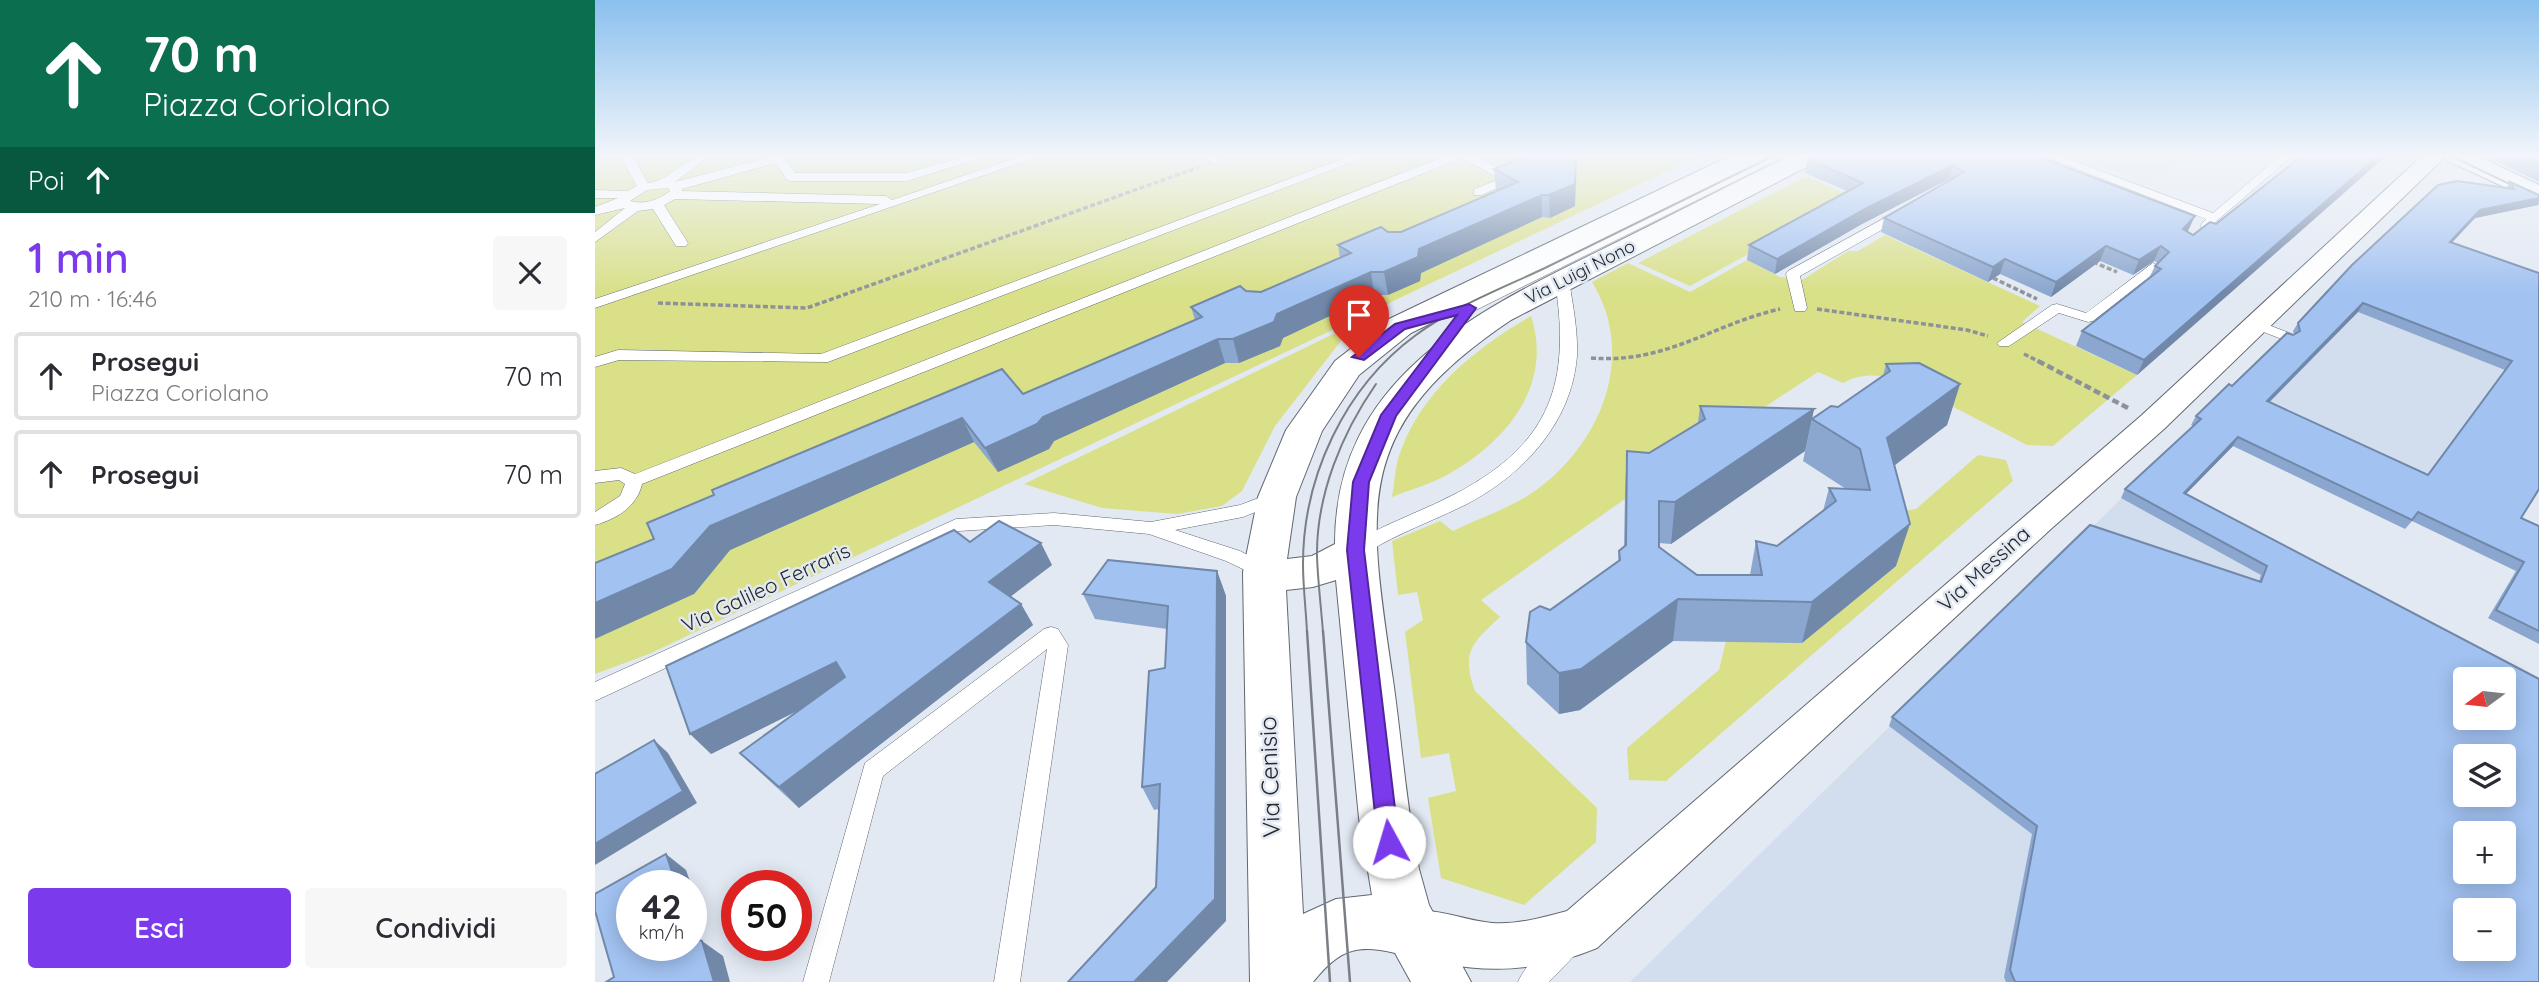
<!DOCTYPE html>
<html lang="it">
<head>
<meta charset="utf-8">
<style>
  body { margin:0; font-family:Quicksand,sans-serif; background:#f7f7f7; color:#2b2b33; height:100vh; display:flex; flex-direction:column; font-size:26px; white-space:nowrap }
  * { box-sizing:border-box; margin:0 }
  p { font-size:23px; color:#7c7c81 }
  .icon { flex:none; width:38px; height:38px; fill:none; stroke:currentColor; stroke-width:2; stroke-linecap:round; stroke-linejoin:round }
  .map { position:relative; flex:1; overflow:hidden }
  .details { display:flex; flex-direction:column; background:#fff; width:595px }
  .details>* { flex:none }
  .hud { background:#0b6e4f; color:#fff; overflow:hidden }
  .needle { width:46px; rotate:255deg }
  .tools { position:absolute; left:1858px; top:667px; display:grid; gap:14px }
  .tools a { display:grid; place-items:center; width:63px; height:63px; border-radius:7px; background:#fff; box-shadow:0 4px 18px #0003; font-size:35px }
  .speed { position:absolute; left:21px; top:870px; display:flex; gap:14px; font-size:35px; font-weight:700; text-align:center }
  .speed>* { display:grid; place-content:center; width:91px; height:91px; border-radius:50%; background:#fff; box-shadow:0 4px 18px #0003; line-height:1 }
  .speed small { font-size:18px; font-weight:400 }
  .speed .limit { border:10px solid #d22; background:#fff; color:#111 }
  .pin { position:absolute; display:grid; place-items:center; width:60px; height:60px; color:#fff; margin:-72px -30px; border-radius:50% 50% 50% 0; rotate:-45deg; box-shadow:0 0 7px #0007 }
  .pin .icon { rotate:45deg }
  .me { position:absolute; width:77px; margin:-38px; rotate:354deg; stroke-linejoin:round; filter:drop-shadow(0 0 5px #0008) }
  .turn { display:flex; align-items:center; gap:24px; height:147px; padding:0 28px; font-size:32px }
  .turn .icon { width:91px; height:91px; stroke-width:2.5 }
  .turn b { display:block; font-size:49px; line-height:60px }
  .then { display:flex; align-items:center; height:66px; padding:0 28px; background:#0003; gap:14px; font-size:26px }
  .round { display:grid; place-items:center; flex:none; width:74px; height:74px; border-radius:7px; background:#f7f7f7 }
  .overview { display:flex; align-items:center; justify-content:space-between; height:119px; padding:0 28px }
  h1 { font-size:42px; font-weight:600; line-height:52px; color:#7c3aed }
  .button { display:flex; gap:14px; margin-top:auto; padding:14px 28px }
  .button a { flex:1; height:80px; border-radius:7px; background:#7c3aed; color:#fff; font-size:28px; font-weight:600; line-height:80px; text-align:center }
  .button a+a { background:#f7f7f7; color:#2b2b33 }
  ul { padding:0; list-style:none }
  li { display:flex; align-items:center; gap:21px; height:88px; margin:0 14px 10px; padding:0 14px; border:4px solid #e1e1e2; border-radius:7px }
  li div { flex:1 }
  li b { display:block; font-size:26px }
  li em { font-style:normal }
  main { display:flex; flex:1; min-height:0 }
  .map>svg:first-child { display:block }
  .built { fill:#d2ddee; fill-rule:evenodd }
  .green { fill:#d9e088 }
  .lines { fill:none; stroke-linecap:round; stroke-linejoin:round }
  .lane-casing { stroke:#626871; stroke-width:1 }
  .street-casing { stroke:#626871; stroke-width:2 }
  .secondary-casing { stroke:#626871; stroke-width:2 }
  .path-far1 { stroke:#8d9299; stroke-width:3.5; stroke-dasharray:5 2.5; stroke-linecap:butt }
  .path { stroke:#8d9299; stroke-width:4.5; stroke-dasharray:7 3.5; stroke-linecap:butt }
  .lane { fill:#fff; fill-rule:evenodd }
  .street { fill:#fff; fill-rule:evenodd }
  .secondary { fill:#fff; fill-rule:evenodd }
  .tram-far1 { stroke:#7a7f85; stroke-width:2 }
  .tram { stroke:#7a7f85; stroke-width:2.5 }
  .wall { fill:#8ba7cf; fill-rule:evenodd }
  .shaded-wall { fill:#7188a9 }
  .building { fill:#a2c2f1; stroke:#7188a9; stroke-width:2; fill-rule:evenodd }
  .route { fill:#7c3aed; stroke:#51269a; stroke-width:2 }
  .labels { text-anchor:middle; stroke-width:5; stroke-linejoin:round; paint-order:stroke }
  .far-street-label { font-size:18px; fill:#24272b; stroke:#e2e9f3 }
  .street-label { font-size:21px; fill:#24272b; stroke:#e2e9f3 }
  .near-street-label { font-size:24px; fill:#24272b; stroke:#e2e9f3 }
</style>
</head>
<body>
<main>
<section class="details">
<div class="hud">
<div class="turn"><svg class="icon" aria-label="ahead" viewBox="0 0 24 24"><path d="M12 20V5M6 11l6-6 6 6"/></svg><div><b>70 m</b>Piazza Coriolano</div></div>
<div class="then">Poi<svg class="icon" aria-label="ahead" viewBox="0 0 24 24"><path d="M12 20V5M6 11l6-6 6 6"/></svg></div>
</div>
<div class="overview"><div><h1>1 min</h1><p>210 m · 16:46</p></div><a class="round"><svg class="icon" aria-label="close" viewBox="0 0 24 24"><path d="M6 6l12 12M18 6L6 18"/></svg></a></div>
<ul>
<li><svg class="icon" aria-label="ahead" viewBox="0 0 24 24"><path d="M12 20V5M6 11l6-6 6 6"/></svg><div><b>Prosegui</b><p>Piazza Coriolano</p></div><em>70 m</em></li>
<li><svg class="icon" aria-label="ahead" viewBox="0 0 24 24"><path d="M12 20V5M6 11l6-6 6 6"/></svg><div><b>Prosegui</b></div><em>70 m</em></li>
</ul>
<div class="button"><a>Esci</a><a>Condividi</a></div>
</section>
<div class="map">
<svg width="1944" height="982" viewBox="0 0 1944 982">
  <rect width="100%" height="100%" fill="#e2e9f3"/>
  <g class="built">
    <path d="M 1477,155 L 1593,155 L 1553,184 Z"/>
    <path d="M 1763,312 L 1910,370 L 1837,469 L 1893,520 L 1666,410 Z"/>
    <path d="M 1544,481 L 1944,693 L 1944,982 L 1035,982 ZM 1871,679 L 1909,679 L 1909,718 L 1871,718 ZM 1871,756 L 1909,756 L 1909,794 L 1871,794 ZM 1871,833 L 1909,833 L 1909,872 L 1871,872 ZM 1871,910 L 1909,910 L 1909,948 L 1871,948 Z"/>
  </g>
  <g class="green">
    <path d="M 0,155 L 1106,155 L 54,654 L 0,674 Z"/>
    <path d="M 1300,163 L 1311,168 L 1095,286 L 1043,263 L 1211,176 L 1247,192 Z"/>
    <path d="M 1290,235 L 1445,306 L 1427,322 L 1542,375 L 1458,446 L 1432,445 L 1312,383 C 1290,375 1269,371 1248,383 L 1223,372 L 1030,499 L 886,600 L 905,617 C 877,643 866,652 880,691 L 1002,808 L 1001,842 L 929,905 L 846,878 L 833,798 L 861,791 L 854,753 L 826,758 L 810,632 L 828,620 L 822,592 L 803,595 L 797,541 L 845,521 L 858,531 C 884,518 916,508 940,491 C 1007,443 1042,355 997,282 L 1033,263 L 1095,292 L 1152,260 L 1185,277 L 1207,280 L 1253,251 L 1263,251 Z"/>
    <path d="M 936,316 C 958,383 914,439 857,472 C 839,483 817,489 797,497 C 799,485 800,471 803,459 C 823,394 880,348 936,316 Z"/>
    <path d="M 759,324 L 680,426 L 647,491 L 627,506 L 582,514 L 507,508 L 429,484 Z"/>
    <path d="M 1383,455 L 1411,460 L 1418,481 L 1071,781 L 1034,780 L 1032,748 L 1124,670 L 1131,641 L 1207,643 L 1301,566 L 1289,514 L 1321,509 Z"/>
  </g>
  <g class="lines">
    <g class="lane-casing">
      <g id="lane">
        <path d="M 25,155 L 37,155 L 53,183 C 77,180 90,155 116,155 L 80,182 L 176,157 L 175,155 L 203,155 L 191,160 L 200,173 L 311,173 L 376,155 L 395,155 L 312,181 L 196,181 L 192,180 L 181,163 L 87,189 L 87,191 L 291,196 L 297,200 L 430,155 L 448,155 L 0,308 L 0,299 L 285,204 L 80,199 L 69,205 L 93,243 L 91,246 L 81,246 L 58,209 L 43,211 L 0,242 L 0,232 L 30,208 L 0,215 L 0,207 L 23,198 L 0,198 L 0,190 L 32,191 L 42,186 ZM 73,188 L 75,191 C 63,200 50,205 35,201 L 52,190 Z"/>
        <path d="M 609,155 L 622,155 L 628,161 L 618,164 Z"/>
        <path d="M 758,155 L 775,155 L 233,362 L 24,360 L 0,367 L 0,357 L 23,350 L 226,354 Z"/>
        <path d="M 853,155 L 880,155 L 915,175 L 922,172 L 928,176 L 887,195 L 879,195 L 879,189 L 905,179 L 867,158 L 47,484 C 42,507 21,519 0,525 L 0,512 L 25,496 L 30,484 L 24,480 L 0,483 L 0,471 L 26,468 L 40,474 Z"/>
        <path d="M 1176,155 L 1192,155 L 879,311 L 844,360 L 839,362 L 831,357 L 861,316 L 836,322 L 829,318 L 831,315 L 869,305 Z"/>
        <path d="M 1446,155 L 1463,155 L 1618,213 L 1686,155 L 1699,155 L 1611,230 L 1605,226 L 1611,219 Z"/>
        <path d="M 1308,208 L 1314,212 L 1313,215 L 1205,276 L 1212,308 L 1210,311 L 1200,311 L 1191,274 L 1193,271 Z"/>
        <path d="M 1558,263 L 1565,267 L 1563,270 L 1498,321 L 1493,322 L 1464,313 L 1414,346 L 1404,346 L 1402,343 L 1457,305 L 1462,304 L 1491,313 Z"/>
        <path d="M 967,277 L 974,281 C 978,305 983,331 982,356 C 977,422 929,474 872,504 C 838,521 803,533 771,553 L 757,553 L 755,548 L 770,536 C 800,520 832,509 862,493 C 956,443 976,383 960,281 Z"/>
        <path d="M 1663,321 L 1697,334 L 1699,337 L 1692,341 L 1658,328 L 1656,325 Z"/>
        <path d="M 682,491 L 691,497 L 688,501 L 648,517 L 580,530 L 645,551 L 676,567 L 678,572 L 676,577 L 669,579 L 631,561 L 554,534 L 459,525 L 364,531 L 0,701 L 0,682 L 361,519 L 459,513 L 556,522 L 645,505 Z"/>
        <path d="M 456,627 L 463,629 L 473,645 L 425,982 L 399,982 L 452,649 L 288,776 L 234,982 L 208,982 L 270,763 L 449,629 Z"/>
        <path d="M 970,934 L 979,938 L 983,947 L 979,956 L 954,982 L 923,982 C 930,965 953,942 970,934 Z"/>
      </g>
    </g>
    <g class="street-casing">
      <path id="street" d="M 1828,155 L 1852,155 L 1569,429 L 1457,528 L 1002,948 C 937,975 868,976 802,949 L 795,932 L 802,915 C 833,903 865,920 897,923 C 922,925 949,917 972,911 L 1547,415 Z"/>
    </g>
    <g class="secondary-casing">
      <g id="secondary">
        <path d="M 1137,155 L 1171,155 L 1167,160 L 816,333 L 764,375 L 727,431 L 701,497 L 692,559 L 717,556 L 740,544 C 740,376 884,310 1014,246 C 1075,216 1135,185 1196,155 L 1229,155 L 1225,160 L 916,320 C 755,428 773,507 798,680 C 807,743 811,806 824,869 L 834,905 L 876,982 L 816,982 L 800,953 C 760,943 743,951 718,982 L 655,982 L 648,572 L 663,497 L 691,430 L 740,361 L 794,319 ZM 741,580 L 764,818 L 777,895 L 741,899 L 708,914 L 691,590 L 718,587 Z"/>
        <path d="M 1847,155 L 1881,155 L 1944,185 L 1944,203 L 1851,160 Z"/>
      </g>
    </g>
    <g class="path-far1">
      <path d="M 1498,262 L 1522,272"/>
      <path d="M 1398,278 L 1442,299"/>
      <path d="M 63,303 L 212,308 L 604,167"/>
      <path d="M 1222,309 L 1372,330 L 1393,336"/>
      <path d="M 1429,354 L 1447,363"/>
      <path d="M 996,358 C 1072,364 1115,325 1185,309"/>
    </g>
    <path class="path" d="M 1443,361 L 1533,408"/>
    <use href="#lane" class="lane"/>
    <use href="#street" class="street"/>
    <use href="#secondary" class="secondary"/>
    <g class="tram-far1">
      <path d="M 1854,155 L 1944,198"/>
      <path d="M 712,632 C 711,610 708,587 708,564 C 708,476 750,387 821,335 C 860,306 908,288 952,267 C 1028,230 1104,192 1180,155"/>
      <path d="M 728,632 C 726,607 723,582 722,557 C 721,495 747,433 781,384"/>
    </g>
    <g class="tram">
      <path d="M 712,631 L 735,982"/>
      <path d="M 728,631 L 755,982"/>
    </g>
  </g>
  <g class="wall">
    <path d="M 1221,155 L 1397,155 L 1396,156 L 1593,231 L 1592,232 L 1598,235 L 1621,224 L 1708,155 L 1792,155 L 1542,375 L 1481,346 L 1487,331 L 1554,278 L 1560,266 L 1563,263 L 1559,261 L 1538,275 L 1505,261 L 1456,297 L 1405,274 L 1393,282 L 1286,232 L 1289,218 L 1355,180 L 1354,179 L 1267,224 L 1180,274 L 1152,260 L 1154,245 L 1252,191 L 1210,173 L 1213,159 Z"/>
    <path d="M 1889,155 L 1944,155 L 1944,182 L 1890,156 Z"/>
    <path d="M 899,169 L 980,206 L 955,218 L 947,217 L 826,273 L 825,281 L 793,295 L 779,295 L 688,338 L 685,346 L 644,363 L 630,363 L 459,441 L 454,449 L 403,472 L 379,442 L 135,550 L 99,594 L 0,563 L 428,394 L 600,320 L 596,307 L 651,291 L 666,292 L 745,258 L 743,245 L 806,232 L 901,191 Z"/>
    <path d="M 1915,182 L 1944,195 L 1944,204 L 1943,205 L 1880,218 L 1857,242 L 1944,273 L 1926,518 L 1944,526 L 1944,644 L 1893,618 L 1921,571 L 1817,521 L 1810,529 L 1638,446 L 1591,494 L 1944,679 L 1944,982 L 1411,982 L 1409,977 L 1437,834 L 1294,726 L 1297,717 L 1664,581 L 1666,575 L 1526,498 L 1530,489 L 1598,426 L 1596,425 L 1601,416 L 1699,334 L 1698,331 L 1703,323 L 1911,188 ZM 1763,312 L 1910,370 L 1832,475 L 1674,403 Z"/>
    <path d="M 1291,364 L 1365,384 L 1352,425 L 1299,466 L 1301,566 L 1207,643 L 1078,641 L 985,710 L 964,714 L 932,684 L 931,642 L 955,610 L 1023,562 L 1024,551 L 1029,547 L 1030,493 L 1032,451 L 1054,453 L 1103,423 L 1105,406 L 1219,409 L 1210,451 L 1076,544 L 1064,543 L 1064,547 L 1102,575 L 1155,575 L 1161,541 L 1182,546 L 1228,511 L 1234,488 L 1251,489 L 1208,461 L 1217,419 L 1243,407 L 1288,376 Z"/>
    <path d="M 375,542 L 457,565 L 415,596 L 426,604 L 438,625 L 204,808 L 166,773 L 145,753 L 204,710 L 116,754 Z"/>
    <path d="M 622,571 L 631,596 L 631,921 L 561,887 L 564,809 L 559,810 L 547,787 L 570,668 L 572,629 L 500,619 L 488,594 Z"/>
  </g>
  <g class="shaded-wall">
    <path d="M 981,155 L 982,155 L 980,206 L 955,218 L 954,195 Z"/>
    <path d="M 1784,155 L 1792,155 L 1542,375 L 1549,360 Z"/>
    <path d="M 1358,165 L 1354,179 L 1267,224 L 1180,274 L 1182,259 L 1270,209 Z"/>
    <path d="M 947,195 L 947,217 L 826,273 L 825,281 L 793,295 L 789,272 L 824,249 Z"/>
    <path d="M 1944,198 L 1943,205 L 1880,218 L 1850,250 L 1855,242 L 1885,210 Z"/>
    <path d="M 1600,216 L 1593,231 L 1581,244 L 1588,229 Z"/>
    <path d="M 1511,246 L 1505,261 L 1456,297 L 1461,282 Z"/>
    <path d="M 1566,246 L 1559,261 L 1538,275 L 1544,260 Z"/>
    <path d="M 1410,259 L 1405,274 L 1393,282 L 1398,267 Z"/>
    <path d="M 776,272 L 779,295 L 688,338 L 685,346 L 644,363 L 638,339 L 682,314 Z"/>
    <path d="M 1768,303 L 1763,312 L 1666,410 L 1672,401 Z"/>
    <path d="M 623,339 L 630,363 L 459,441 L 454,449 L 403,472 L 390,448 L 448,417 Z"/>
    <path d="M 1365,384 L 1352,425 L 1280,480 L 1292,438 Z"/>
    <path d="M 1219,409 L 1210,451 L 1076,544 L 1080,502 Z"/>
    <path d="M 367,418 L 379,442 L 135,550 L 99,594 L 0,639 L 0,603 L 115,526 Z"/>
    <path d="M 1643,437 L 1638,446 L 1583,502 L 1589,493 Z"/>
    <path d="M 1315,524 L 1301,566 L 1207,643 L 1217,602 Z"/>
    <path d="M 446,543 L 457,565 L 406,604 L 394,582 Z"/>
    <path d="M 622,571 L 631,596 L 631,921 L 572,982 L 539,982 L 620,899 Z"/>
    <path d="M 1083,599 L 1078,641 L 985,710 L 964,714 L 964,673 Z"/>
    <path d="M 426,604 L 438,625 L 204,808 L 184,787 Z"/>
    <path d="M 241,662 L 258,683 L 116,754 L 95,734 Z"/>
    <path d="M 59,740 L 73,753 L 102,803 L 0,865 L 0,844 Z"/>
    <path d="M 71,854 L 91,870 L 109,921 L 96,928 L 96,886 L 82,886 Z"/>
    <path d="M 107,941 L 128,956 L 135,982 L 119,982 Z"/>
  </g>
  <g class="building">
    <path d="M 933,155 L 981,155 L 980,184 L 954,195 L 947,195 L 824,249 L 823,257 L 789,272 L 776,272 L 682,314 L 679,322 L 638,339 L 623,339 L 448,417 L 442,424 L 390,448 L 367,418 L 115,526 L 77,569 L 0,603 L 0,563 L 59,539 L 52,523 L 119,495 L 117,490 L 407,369 L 428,394 L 607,317 L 596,307 L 645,286 L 651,291 L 666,292 L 756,253 L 743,245 L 786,227 L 793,232 L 806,232 L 923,182 L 899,169 Z"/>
    <path d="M 1221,155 L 1392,155 L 1404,156 L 1405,155 L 1439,155 L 1600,216 L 1588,229 L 1598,235 L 1615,222 L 1621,224 L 1708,155 L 1784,155 L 1549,360 L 1487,331 L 1566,269 L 1560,266 L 1574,252 L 1566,246 L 1544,260 L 1511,246 L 1461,282 L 1410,259 L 1398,267 L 1289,218 L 1369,172 L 1358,165 L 1270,209 L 1182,259 L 1154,245 L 1268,183 L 1213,159 Z"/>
    <path d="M 1862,181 L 1919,189 L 1915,182 L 1944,195 L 1944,198 L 1885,210 L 1855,242 L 1944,273 L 1944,489 L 1926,518 L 1944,526 L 1944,631 L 1901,610 L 1929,562 L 1823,512 L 1817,520 L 1643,437 L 1589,493 L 1944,679 L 1944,982 L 1420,982 L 1415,970 L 1442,826 L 1297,717 L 1495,525 L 1666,582 L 1672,566 L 1530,489 L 1606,419 L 1601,416 L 1634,384 L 1637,386 L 1692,333 L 1698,335 L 1705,331 L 1703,323 L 1757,265 L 1843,185 ZM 1768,303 L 1917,361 L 1833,475 L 1672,401 ZM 1871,679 L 1909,679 L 1909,718 L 1871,718 ZM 1871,756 L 1909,756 L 1909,794 L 1871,794 ZM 1871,833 L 1909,833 L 1909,872 L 1871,872 ZM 1871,910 L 1909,910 L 1909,948 L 1871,948 Z"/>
    <path d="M 1324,363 L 1365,384 L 1292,438 L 1315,524 L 1217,602 L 1083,599 L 986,669 L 964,673 L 931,642 L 935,612 L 945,606 L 955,610 L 1025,560 L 1024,551 L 1031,545 L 1032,451 L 1054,453 L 1110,419 L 1105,406 L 1219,409 L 1080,502 L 1064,501 L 1064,547 L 1102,575 L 1167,575 L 1161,541 L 1182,546 L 1241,501 L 1234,488 L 1275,490 L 1265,449 L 1217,419 L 1236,406 L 1243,407 L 1295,371 L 1291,364 Z"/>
    <path d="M 404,521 L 446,543 L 394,582 L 426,604 L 184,787 L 145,753 L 250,677 L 241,662 L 95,734 L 71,666 L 359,530 L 375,542 Z"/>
    <path d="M 513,560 L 622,571 L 620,899 L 539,982 L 473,982 L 561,887 L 565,784 L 547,787 L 554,671 L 570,668 L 573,606 L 488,594 Z"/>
    <path d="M 59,740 L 88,791 L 0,844 L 0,774 Z"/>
    <path d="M 71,854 L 82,886 L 37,886 L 37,945 L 96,945 L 96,937 L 107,941 L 119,982 L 11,982 L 19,977 L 0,911 L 0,894 Z"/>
  </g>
  <linearGradient id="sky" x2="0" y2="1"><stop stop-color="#8ac0ee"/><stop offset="0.53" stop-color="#f2f5fa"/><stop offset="1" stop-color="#f2f5fa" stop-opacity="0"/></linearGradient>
  <rect width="1944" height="293" fill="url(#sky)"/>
  <path class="route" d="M 874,304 L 881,308 L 801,416 L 774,482 L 769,550 L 804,842 L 801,850 L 794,852 L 786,850 L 783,842 L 752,550 L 758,482 L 786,415 L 862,315 L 810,329 L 769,360 L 757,357 L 800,324 Z"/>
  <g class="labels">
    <g class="far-street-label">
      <text transform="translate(985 272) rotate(-27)" y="6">Via Luigi Nono</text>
    </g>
    <g class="street-label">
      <text transform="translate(1389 569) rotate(-42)" y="7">Via Messina</text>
      <text transform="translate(171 588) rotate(-25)" y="7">Via Galileo Ferraris</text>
    </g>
    <g class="near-street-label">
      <text transform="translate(675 777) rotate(-92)" y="8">Via Cenisio</text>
    </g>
  </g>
</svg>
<div class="tools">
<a><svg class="needle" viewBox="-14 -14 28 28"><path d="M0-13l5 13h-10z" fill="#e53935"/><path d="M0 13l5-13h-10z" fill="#7c7c81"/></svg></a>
<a><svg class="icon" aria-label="layers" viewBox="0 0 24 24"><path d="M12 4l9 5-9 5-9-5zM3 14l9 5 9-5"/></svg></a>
<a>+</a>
<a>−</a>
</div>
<div class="speed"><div>42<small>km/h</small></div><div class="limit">50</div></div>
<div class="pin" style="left:764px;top:357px;background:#d93025"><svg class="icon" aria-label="arrive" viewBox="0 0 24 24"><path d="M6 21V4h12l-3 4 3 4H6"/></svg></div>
<svg class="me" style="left:794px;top:842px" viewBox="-20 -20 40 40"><circle r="19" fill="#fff"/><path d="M0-13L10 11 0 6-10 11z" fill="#7c3aed"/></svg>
</div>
</main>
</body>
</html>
